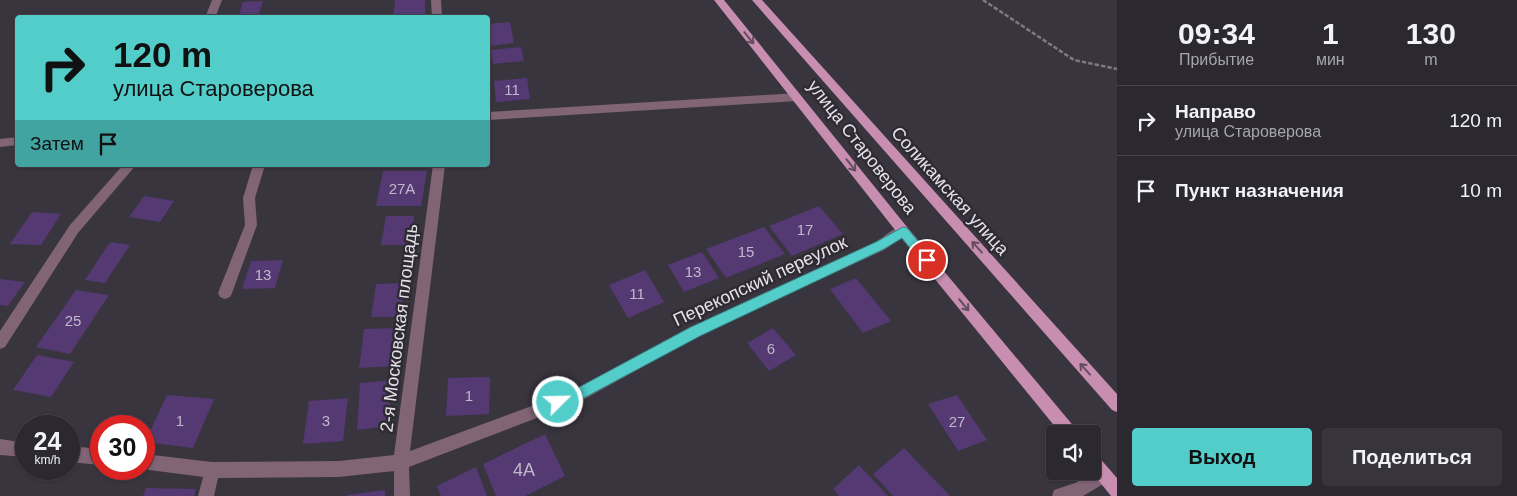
<!DOCTYPE html>
<html lang="ru">
<head>
<meta charset="utf-8">
<style>
  body { margin:0; font-family:Helvetica,sans-serif; background:#37343b; color:#f1f3f6; height:100vh; display:flex; flex-direction:column; font-size:19px; white-space:nowrap }
  * { box-sizing:border-box; margin:0 }
  p { font-size:16px; color:#a6a6aa }
  .icon { flex:none; width:28px; height:28px; fill:none; stroke:currentColor; stroke-width:2; stroke-linecap:round; stroke-linejoin:round }
  .map { position:relative; flex:1; overflow:hidden }
  .details { display:flex; flex-direction:column; background:#2b282f; width:400px }
  .details>* { flex:none }
  .hud { position:absolute; left:15px; top:15px; width:475px; height:152px; border-radius:5px; box-shadow:0 1px 4px #0004,0 0 0 1px #47444b; background:#53cdca; color:#111; overflow:hidden }
  .buttons { position:absolute; left:1046px; top:425px; display:grid; gap:10px }
  .buttons a { display:grid; place-items:center; width:55px; height:55px; border-radius:5px; background:#2b282f; box-shadow:0 1px 4px #0004,0 0 0 1px #47444b; font-size:25px }
  .speed { position:absolute; left:15px; top:415px; display:flex; gap:10px; font-size:25px; font-weight:700; text-align:center }
  .speed>* { display:grid; place-content:center; width:65px; height:65px; border-radius:50%; background:#2b282f; box-shadow:0 1px 4px #0004,0 0 0 1px #47444b; line-height:1 }
  .speed small { font-size:12px; font-weight:400 }
  .speed .limit { border:8px solid #d22; background:#fff; color:#111 }
  .pin { position:absolute; display:grid; place-items:center; width:42px; height:42px; color:#fff; margin:-21px; border:2px solid #fff; border-radius:50%; box-shadow:0 1px 5px #0007 }
  .me { position:absolute; width:55px; margin:-28px; rotate:67deg; stroke-linejoin:round; filter:drop-shadow(0 0 4px #0008) }
  .turn { display:flex; align-items:center; gap:18px; height:105px; padding:0 15px; font-size:22px }
  .turn .icon { width:65px; height:65px; stroke-width:2.5 }
  .turn b { display:block; font-size:35px; line-height:42px }
  .then { display:flex; align-items:center; height:48px; padding:0 15px; background:#0003; gap:10px; font-size:19px }
  .eta { display:flex; justify-content:space-evenly; align-items:center; height:85px; text-align:center }
  .eta b { font-size:30px; font-weight:700; line-height:35px }
  .button { display:flex; gap:10px; margin-top:auto; padding:10px 15px }
  .button a { flex:1; height:58px; border-radius:5px; background:#53cdca; color:#111; font-size:20px; font-weight:700; line-height:58px; text-align:center }
  .button a+a { background:#37343b; color:#f1f3f6 }
  ul { padding:0; list-style:none }
  li { display:flex; align-items:center; gap:15px; height:70px; padding:0 15px; border-top:1px solid #47444b }
  li div { flex:1 }
  li b { display:block; font-size:19px }
  li em { font-style:normal }
  main { display:flex; flex:1; min-height:0 }
  .map>svg:first-child { display:block }
  .building { fill:#543973 }
  .lines { fill:none; stroke-linecap:round; stroke-linejoin:round }
  .path { stroke:#7e7a83; stroke-width:2.5; stroke-dasharray:4.5 2; stroke-linecap:butt }
  .minor { fill:#816475; fill-rule:evenodd }
  .primary { fill:#c88eb0; fill-rule:evenodd }
  .oneway { stroke:#654e60 }
  .route { fill:#53cdca; stroke:#368583 }
  .labels { text-anchor:middle; stroke-width:5; stroke-linejoin:round; paint-order:stroke }
  .number-label { font-size:15px; fill:#c1b8cc }
  .street-label { font-size:18px; fill:#e5e2e9; stroke:#2f2b35 }
  .near-number-label { font-size:18px; fill:#c1b8cc }
</style>
</head>
<body>
<main>
<div class="map">
<svg width="1117" height="496" viewBox="0 0 1117 496">
  <rect width="100%" height="100%" fill="#39353f"/>
  <g class="building">
    <path d="M 395,0 L 425,0 L 425,18 L 393,18 Z"/>
    <path d="M 263,1 L 258,17 L 238,18 L 243,2 Z"/>
    <path d="M 510,22 L 514,43 L 489,46 L 488,24 Z"/>
    <path d="M 521,47 L 524,61 L 493,64 L 491,50 Z"/>
    <path d="M 527,78 L 530,99 L 496,102 L 494,81 Z"/>
    <path d="M 383,171 L 427,171 L 421,206 L 376,206 Z"/>
    <path d="M 144,196 L 174,201 L 160,222 L 129,217 Z"/>
    <path d="M 819,206 L 843,234 L 792,256 L 769,226 Z"/>
    <path d="M 32,212 L 61,214 L 41,245 L 10,244 Z"/>
    <path d="M 386,216 L 414,216 L 410,245 L 381,245 Z"/>
    <path d="M 764,227 L 785,254 L 726,278 L 706,249 Z"/>
    <path d="M 110,242 L 130,245 L 105,283 L 85,280 Z"/>
    <path d="M 702,252 L 719,278 L 684,292 L 668,265 Z"/>
    <path d="M 283,260 L 275,288 L 242,289 L 251,261 Z"/>
    <path d="M 645,270 L 664,302 L 628,318 L 609,285 Z"/>
    <path d="M 856,278 L 891,321 L 863,333 L 830,289 Z"/>
    <path d="M 0,279 L 25,282 L 8,306 L 0,305 Z"/>
    <path d="M 405,283 L 400,317 L 371,317 L 376,284 Z"/>
    <path d="M 76,290 L 109,295 L 70,354 L 36,347 Z"/>
    <path d="M 399,328 L 395,366 L 359,368 L 364,329 Z"/>
    <path d="M 773,328 L 796,355 L 769,371 L 747,343 Z"/>
    <path d="M 37,355 L 74,362 L 51,397 L 13,390 Z"/>
    <path d="M 490,377 L 489,414 L 446,416 L 448,378 Z"/>
    <path d="M 391,380 L 389,426 L 357,430 L 360,383 Z"/>
    <path d="M 167,395 L 214,399 L 193,448 L 145,442 Z"/>
    <path d="M 957,395 L 987,440 L 958,451 L 928,404 Z"/>
    <path d="M 348,398 L 343,441 L 303,444 L 309,401 Z"/>
    <path d="M 545,434 L 565,476 L 525,496 L 496,496 L 483,464 Z"/>
    <path d="M 904,448 L 950,496 L 893,496 L 873,474 Z"/>
    <path d="M 859,465 L 888,496 L 839,496 L 833,489 Z"/>
    <path d="M 476,467 L 487,496 L 441,496 L 437,486 Z"/>
    <path d="M 146,488 L 196,489 L 194,496 L 143,496 Z"/>
    <path d="M 385,490 L 385,496 L 347,496 L 347,495 Z"/>
  </g>
  <g class="lines">
    <path class="path" d="M 983,0 L 1074,60 L 1117,69"/>
    <g class="minor">
      <path d="M 212,0 L 222,0 L 215,18 L 205,18 Z"/>
      <path d="M 431,0 L 441,0 L 442,18 L 432,18 Z"/>
      <path d="M 797,93 L 802,97 L 797,101 L 488,120 L 488,112 Z"/>
      <path d="M 18,137 L 18,145 L 0,147 L 0,139 Z"/>
      <path d="M 123,165 L 136,165 L 78,233 L 5,347 L 0,349 L 0,331 L 70,225 Z"/>
      <path d="M 253,165 L 265,165 L 255,198 L 257,225 L 232,293 L 230,297 L 225,299 L 220,297 L 218,293 L 245,225 L 243,198 Z"/>
      <path d="M 433,165 L 445,165 L 410,451 L 572,391 L 690,327 L 876,242 C 884,237 897,224 907,227 L 909,231 L 907,235 L 884,250 L 700,335 L 581,401 L 409,467 L 410,496 L 394,496 L 394,471 L 339,477 L 218,478 L 214,496 L 198,496 L 203,477 L 142,469 L 144,469 L 144,454 L 212,462 L 339,461 L 394,455 Z"/>
      <path d="M 0,439 L 26,443 L 26,457 L 0,455 Z"/>
      <path d="M 69,446 L 101,449 L 101,465 L 69,462 Z"/>
      <path d="M 1105,467 L 1110,470 L 1113,475 L 1110,480 L 1083,496 L 1052,496 L 1054,490 L 1075,483 Z"/>
    </g>
    <g class="primary">
      <path d="M 714,0 L 724,0 L 907,227 L 1076,429 L 1078,434 L 1061,434 L 899,235 Z"/>
      <path d="M 752,0 L 762,0 L 1117,394 L 1117,412 L 1112,410 Z"/>
      <path d="M 1092,453 L 1097,455 L 1117,478 L 1117,496 L 1111,496 L 1091,471 Z"/>
    </g>
  </g>
  <defs><path id="oneway-shaft" d="M-6 0H5M1.5-3L5.5 0L1.5 3" fill="none" stroke-width="1.6" stroke-linecap="round" stroke-linejoin="round" transform="scale(1.25)"/></defs>
  <g class="oneway">
    <use href="#oneway-shaft" transform="translate(749 38) rotate(51)"/>
    <use href="#oneway-shaft" transform="translate(851 165) rotate(52)"/>
    <use href="#oneway-shaft" transform="translate(977 247) rotate(-132)"/>
    <use href="#oneway-shaft" transform="translate(964 305) rotate(50)"/>
    <use href="#oneway-shaft" transform="translate(1085 369) rotate(-132)"/>
  </g>
  <path class="route" d="M 903,227 L 907,228 L 931,257 L 931,264 L 923,264 L 902,238 L 884,249 L 700,336 L 580,400 L 558,409 L 554,407 L 552,402 L 554,398 L 572,391 L 691,327 L 876,242 Z"/>
  <g class="labels">
    <g class="number-label">
      <text x="512" y="95">11</text>
      <text x="402" y="194">27А</text>
      <text x="805" y="235">17</text>
      <text x="746" y="257">15</text>
      <text x="693" y="277">13</text>
      <text x="263" y="280">13</text>
      <text x="637" y="299">11</text>
      <text x="73" y="326">25</text>
      <text x="771" y="354">6</text>
      <text x="469" y="401">1</text>
      <text x="180" y="426">1</text>
      <text x="326" y="426">3</text>
      <text x="957" y="427">27</text>
    </g>
    <g class="street-label">
      <text transform="translate(862 147) rotate(52)" y="6">улица Староверова</text>
      <text transform="translate(950 191) rotate(48)" y="6">Соликамская улица</text>
      <text transform="translate(760 281) rotate(-25)" y="6">Перекопский переулок</text>
      <text transform="translate(399 328) rotate(-83)" y="6">2-я Московская площадь</text>
    </g>
    <g class="near-number-label">
      <text x="524" y="476">4А</text>
    </g>
  </g>
</svg>
<div class="buttons">
<a><svg class="icon" aria-label="sound" viewBox="0 0 24 24"><path d="M4 9h4l5-4v14l-5-4H4zM17 9q2 3 0 6"/></svg></a>
</div>
<div class="speed"><div>24<small>km/h</small></div><div class="limit">30</div></div>
<div class="pin" style="left:927px;top:260px;background:#d93025"><svg class="icon" aria-label="arrive" viewBox="0 0 24 24"><path d="M6 21V4h12l-3 4 3 4H6"/></svg></div>
<svg class="me" style="left:558px;top:402px" viewBox="-20 -20 40 40"><circle r="17" fill="#53cdca" stroke="#fff" stroke-width="3"/><path d="M0-11L8 9 0 5-8 9z" fill="#fff"/></svg>
<div class="hud">
<div class="turn"><svg class="icon" aria-label="right" viewBox="0 0 24 24"><path d="M7 20v-9h11M14 6l5 5-5 5"/></svg><div><b>120 m</b>улица Староверова</div></div>
<div class="then">Затем<svg class="icon" aria-label="arrive" viewBox="0 0 24 24"><path d="M6 21V4h12l-3 4 3 4H6"/></svg></div>
</div>
</div>
<section class="details">
<div class="eta">
<div><b>09:34</b><p>Прибытие</p></div>
<div><b>1</b><p>мин</p></div>
<div><b>130</b><p>m</p></div>
</div>
<ul>
<li><svg class="icon" aria-label="right" viewBox="0 0 24 24"><path d="M7 20v-9h11M14 6l5 5-5 5"/></svg><div><b>Направо</b><p>улица Староверова</p></div><em>120 m</em></li>
<li><svg class="icon" aria-label="arrive" viewBox="0 0 24 24"><path d="M6 21V4h12l-3 4 3 4H6"/></svg><div><b>Пункт назначения</b></div><em>10 m</em></li>
</ul>
<div class="button"><a>Выход</a><a>Поделиться</a></div>
</section>
</main>
</body>
</html>
